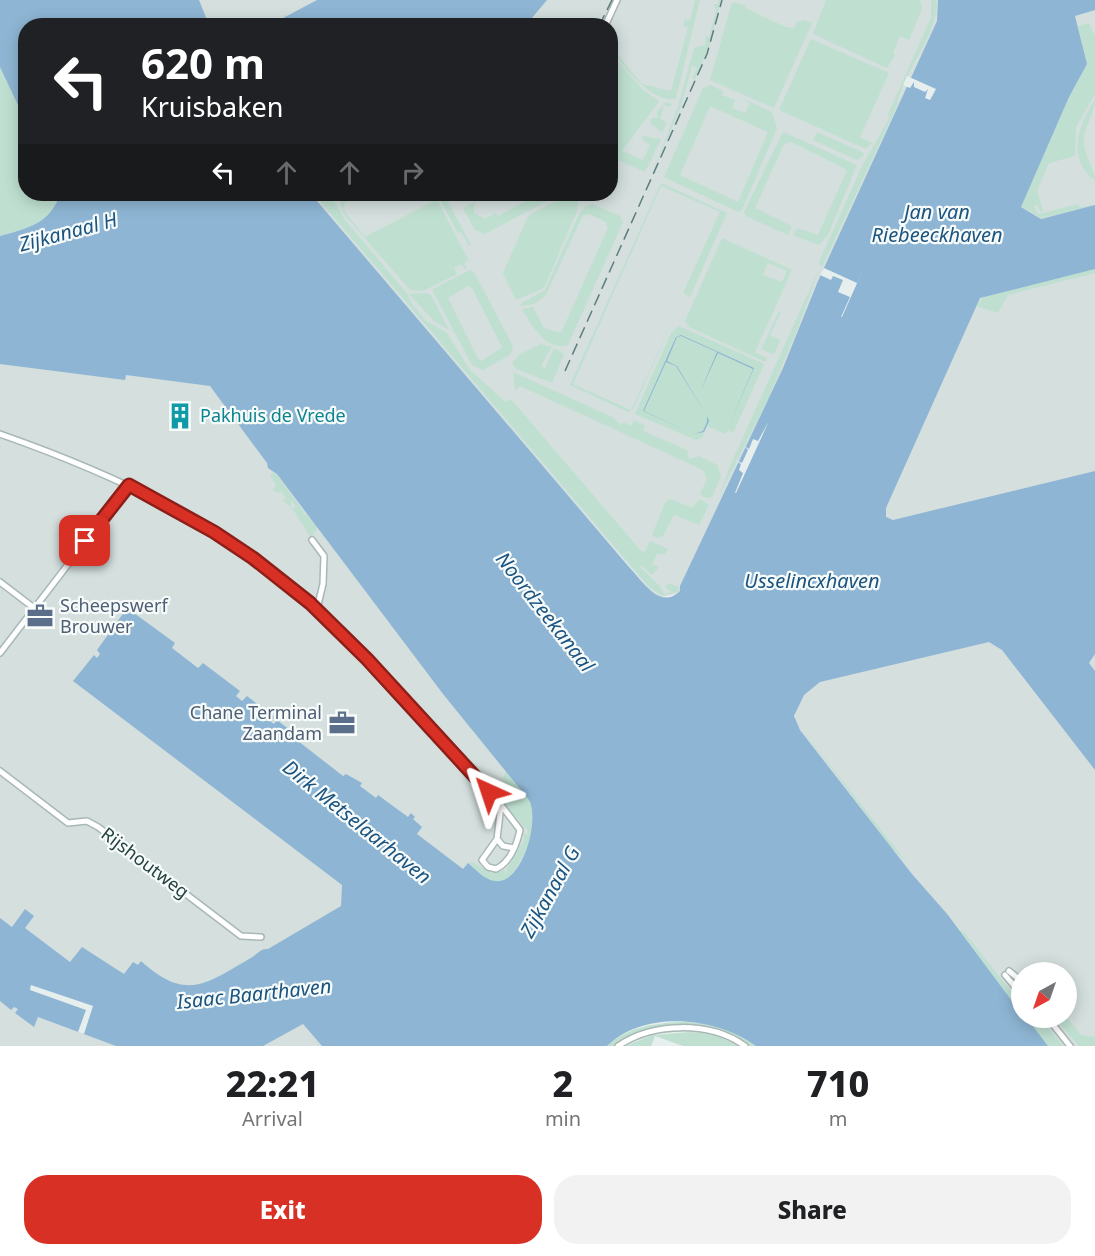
<!DOCTYPE html>
<html lang="en">
<head>
<meta charset="utf-8">
<style>
  body { margin:0; font-family:"Noto Sans",sans-serif; background:#f2f2f2; color:#202124; height:100vh; display:flex; flex-direction:column; font-size:22px; white-space:nowrap }
  * { box-sizing:border-box; margin:0 }
  p { font-size:20px; color:#757577 }
  .icon { flex:none; width:33px; height:33px; fill:none; stroke:currentColor; stroke-width:2; stroke-linecap:round; stroke-linejoin:round }
  .map { position:relative; height:1046px; overflow:hidden }
  .side { display:flex; flex-direction:column; background:#fff; flex:1 }
  .side>* { flex:none }
  .banner { position:absolute; left:18px; top:18px; width:600px; height:183px; border-radius:24px; box-shadow:0 3px 15px #0003; background:#202124; color:#fff; overflow:hidden }
  .needle { width:39px; rotate:220deg }
  .controls { position:absolute; left:1011px; top:962px; display:grid; gap:12px }
  .controls a { display:grid; place-items:center; width:66px; height:66px; border-radius:50%; background:#fff; box-shadow:0 3px 15px #0003; font-size:30px }
  .pin { position:absolute; display:grid; place-items:center; width:51px; height:51px; color:#fff; margin:-26px; border-radius:12px; box-shadow:0 3px 9px #0006 }
  .me { position:absolute; width:66px; margin:-33px; rotate:318deg; stroke-linejoin:round; filter:drop-shadow(0 0 4px #0008) }
  .turn { display:flex; align-items:center; gap:21px; height:126px; padding:0 24px; font-size:27px }
  .turn .icon { width:78px; height:78px; stroke-width:2.5 }
  .turn b { display:block; font-size:42px; line-height:51px }
  .lanes { display:flex; align-items:center; height:57px; padding:0 24px; background:#0003; justify-content:center; gap:30px; direction:ltr }
  .lanes .off { opacity:.35 }
  .eta { display:flex; justify-content:space-evenly; align-items:center; height:102px; text-align:center }
  .eta b { font-size:36px; font-weight:800; line-height:42px }
  .action { display:flex; gap:12px; margin-top:auto; padding:12px 24px }
  .action a { flex:1; height:69px; border-radius:24px; background:#d93025; color:#fff; font-size:24px; font-weight:800; line-height:69px; text-align:center }
  .action a+a { background:#f2f2f2; color:#202124 }
  .map>svg:first-child { display:block }
  .built { fill:#d4dfde }
  .green { fill:#bfe0d1; fill-rule:evenodd }
  .water { fill:#8eb6d4; fill-rule:evenodd }
  .pier { fill:#e6efed }
  .lines { fill:none; stroke-linecap:round; stroke-linejoin:round }
  .minor-casing { stroke:#a8b8b6; stroke-width:8 }
  .minor { stroke:#fff; stroke-width:5 }
  .rail { stroke:#5f7d7d; stroke-width:1.5; stroke-dasharray:12 6; stroke-linecap:butt }
  .route-casing { stroke:#8d1f18; stroke-width:15 }
  .route { stroke:#d93025; stroke-width:10 }
  .labels { text-anchor:middle; stroke-width:4.5; stroke-linejoin:round; paint-order:stroke }
  .culture-label { font-size:18px; fill:#0d838f; stroke:#f7fbfa; text-anchor:start }
  .service-label { font-size:18px; fill:#4e5e75; stroke:#f7fbfa; text-anchor:start }
  .street-label { font-size:18px; fill:#244242; stroke:#f7fbfa }
  .water-label { font-size:20px; font-style:italic; fill:#1c5480; stroke:#f7fbfa }
</style>
</head>
<body>
<div class="map">
<svg width="1095" height="1046" viewBox="0 0 1095 1046">
  <rect width="100%" height="100%" fill="#e6efed"/>
  <g class="built">
    <path d="M 179,0 L 1095,0 L 1095,1046 L 1064,1046 L 1038,1017 L 1066,1017 L 1066,972 L 1022,972 L 1021,1001 L 1018,999 L 1021,1006 L 965,933 L 958,928 L 912,874 L 800,730 L 795,721 L 795,711 L 677,594 L 661,597 L 649,589 L 308,194 L 610,194 L 610,26 L 195,25 Z"/>
    <path d="M 147,250 L 623,831 L 565,1046 L 0,1046 L 0,280 Z"/>
  </g>
  <g class="green">
    <path d="M 695,0 L 700,0 L 676,98 C 656,107 618,63 611,47 L 642,84 L 671,91 L 688,28 L 683,26 L 685,19 L 690,20 Z"/>
    <path d="M 719,0 L 721,0 L 709,47 L 695,79 L 692,78 L 697,68 L 692,66 L 681,106 L 652,174 L 678,107 L 694,48 L 705,45 L 706,35 L 709,38 L 716,10 L 714,4 L 718,4 Z"/>
    <path d="M 826,0 L 920,0 L 922,9 L 909,40 L 900,36 L 893,52 L 895,55 L 887,68 L 813,34 Z"/>
    <path d="M 931,0 L 936,0 L 937,3 C 935,41 903,70 897,106 L 822,267 L 819,262 L 863,164 L 889,119 L 888,114 L 931,18 Z"/>
    <path d="M 732,2 L 746,5 L 745,8 L 786,27 L 794,28 L 797,22 L 805,20 L 812,23 L 774,108 L 710,80 Z"/>
    <path d="M 1089,23 L 1095,36 L 1095,94 L 1076,127 L 1075,156 L 1049,163 L 1037,191 L 1043,211 L 1040,212 L 1038,205 L 1034,206 L 1038,214 L 1078,204 L 1079,207 L 1095,205 L 1041,218 L 1021,206 L 1069,97 L 1087,64 L 1078,26 Z"/>
    <path d="M 811,39 L 889,73 L 860,137 L 872,143 L 866,149 L 779,110 Z"/>
    <path d="M 610,53 L 644,91 L 659,101 L 622,151 L 643,160 L 650,145 L 642,139 L 643,136 L 661,139 L 645,172 L 611,157 Z"/>
    <path d="M 0,66 L 25,120 L 26,194 L 60,194 C 50,224 28,228 0,236 Z"/>
    <path d="M 711,85 L 723,91 L 722,95 L 735,100 L 732,108 L 745,113 L 750,103 L 738,96 L 772,112 L 777,128 L 742,210 L 738,212 L 664,177 L 703,88 ZM 710,106 L 768,132 L 738,202 L 680,175 Z"/>
    <path d="M 1095,99 C 1095,115 1084,125 1084,140 C 1083,156 1095,167 1095,181 C 1066,158 1078,126 1095,99 Z"/>
    <path d="M 666,102 L 671,104 L 671,110 L 671,107 L 664,105 L 660,119 L 667,122 L 662,133 L 650,123 L 652,118 L 658,118 L 657,112 Z"/>
    <path d="M 783,132 L 857,165 L 828,235 L 819,245 L 793,235 L 797,228 L 818,235 L 847,170 L 791,142 L 784,144 L 755,208 L 792,226 L 788,235 L 746,216 L 744,212 Z"/>
    <path d="M 817,132 L 862,152 L 864,155 L 857,160 L 813,140 Z"/>
    <path d="M 661,183 L 727,213 L 690,297 L 683,293 L 720,212 L 661,186 L 573,384 L 631,410 L 676,314 L 633,409 L 628,412 L 570,385 Z"/>
    <path d="M 314,194 L 330,194 L 345,220 L 406,292 L 413,305 L 426,321 L 447,333 L 471,371 L 506,402 L 511,399 L 642,552 L 645,551 L 650,541 L 668,549 L 665,554 L 657,554 L 652,564 L 659,567 L 652,575 L 642,566 L 640,567 L 660,586 L 664,594 L 672,592 L 665,587 L 669,583 L 680,588 L 679,591 L 662,596 L 648,586 Z"/>
    <path d="M 352,194 L 362,194 L 345,203 L 343,209 L 365,237 L 434,201 L 431,194 L 434,194 L 469,261 L 466,260 L 464,265 L 467,266 L 465,269 L 461,264 L 454,268 L 457,274 L 423,291 L 410,290 L 344,214 L 340,202 Z"/>
    <path d="M 437,194 L 448,194 L 445,196 L 471,245 L 469,246 L 461,232 L 458,233 Z"/>
    <path d="M 539,194 L 560,194 L 485,234 L 475,230 L 463,208 L 477,200 L 474,205 L 474,213 L 485,219 L 496,213 L 498,216 Z"/>
    <path d="M 568,194 L 579,198 L 577,211 L 544,288 L 516,300 L 503,273 L 528,216 Z"/>
    <path d="M 592,204 L 620,216 L 623,222 L 568,345 C 546,352 531,324 522,309 L 533,307 L 544,328 L 561,333 L 608,228 L 606,222 L 589,214 L 583,215 L 546,295 L 534,304 L 520,306 L 522,303 L 545,290 L 578,216 L 586,206 Z"/>
    <path d="M 722,238 L 792,270 L 755,352 L 767,358 L 765,362 L 689,327 L 685,321 ZM 768,263 L 787,271 L 782,282 L 763,275 Z"/>
    <path d="M 819,269 L 799,325 L 768,399 L 719,496 L 730,466 Z"/>
    <path d="M 1095,269 L 1095,273 L 1008,295 L 998,313 L 976,306 L 985,295 Z"/>
    <path d="M 470,270 L 474,272 L 513,346 L 510,355 L 483,370 L 472,365 L 433,292 L 433,289 ZM 468,286 L 472,288 L 502,347 L 482,361 L 478,359 L 448,298 Z"/>
    <path d="M 425,293 L 431,295 L 449,330 L 434,321 L 409,294 Z"/>
    <path d="M 779,311 L 781,312 L 770,335 L 780,340 L 774,355 L 761,349 Z"/>
    <path d="M 679,326 L 764,364 L 733,433 L 728,430 L 725,434 L 707,426 L 702,438 L 696,440 L 635,414 L 671,333 Z"/>
    <path d="M 541,344 L 552,347 L 541,366 L 545,368 L 554,348 L 564,354 L 552,383 L 516,369 L 512,363 L 520,354 Z"/>
    <path d="M 513,372 L 612,417 L 621,425 L 623,422 L 631,426 L 634,420 L 645,426 L 643,431 L 687,450 L 689,459 L 699,456 L 717,465 L 721,476 L 712,497 L 705,498 L 700,494 L 707,479 L 703,470 L 520,386 L 515,391 Z"/>
    <path d="M 275,472 L 304,512 L 303,515 L 306,514 L 318,527 L 311,538 L 292,508 L 297,507 L 291,500 L 291,507 L 283,501 L 286,498 L 281,491 L 278,493 L 273,490 L 276,485 L 270,475 Z"/>
    <path d="M 670,499 L 692,508 L 700,499 L 709,505 L 699,525 L 674,515 L 663,536 L 658,538 L 652,535 L 665,503 Z"/>
    <path d="M 800,727 L 908,864 L 891,847 Z"/>
    <path d="M 506,771 C 514,781 527,793 532,805 C 539,823 521,879 499,881 C 488,883 476,869 468,863 L 472,862 L 492,873 L 504,869 L 506,875 L 507,868 L 524,841 L 523,833 L 527,835 L 528,831 L 496,795 Z"/>
    <path d="M 958,928 L 965,933 L 1016,998 L 1021,1001 L 1021,1013 Z"/>
    <path d="M 1025,1017 L 1038,1017 L 1064,1046 L 1048,1046 Z"/>
    <path d="M 1067,1018 L 1081,1035 L 1095,1037 L 1095,1046 L 1079,1046 L 1059,1023 Z"/>
    <path d="M 680,1022 C 709,1022 733,1028 756,1046 L 747,1046 L 708,1029 L 657,1030 L 616,1046 L 607,1046 C 626,1028 654,1023 680,1022 Z"/>
    <path d="M 690,1032 L 712,1034 L 740,1046 L 683,1046 L 655,1036 L 651,1046 L 625,1046 L 653,1035 Z"/>
  </g>
  <g class="water">
    <path d="M 0,0 L 199,0 L 209,25 L 26,26 L 25,120 L 0,67 Z"/>
    <path d="M 317,0 L 547,0 L 526,25 L 270,25 Z"/>
    <path d="M 938,0 L 1095,0 L 1095,10 L 1075,16 L 1087,64 L 1069,97 L 1021,207 L 1041,219 L 1095,205 L 1095,269 L 980,298 L 886,508 L 886,517 L 893,520 L 1095,471 L 1095,654 L 1089,663 L 1095,671 L 1095,770 L 1002,650 L 989,642 L 820,682 L 804,695 L 794,716 L 800,730 L 912,874 L 948,915 L 1021,1013 L 1022,1017 L 1029,1021 L 1048,1046 L 756,1046 C 717,1017 645,1009 607,1046 L 322,1046 L 303,1024 L 263,1046 L 116,1046 L 38,1017 L 34,1027 L 15,1013 L 18,1009 L 14,1007 L 11,1010 L 0,1001 L 0,918 L 12,927 L 25,909 L 34,916 L 25,928 L 70,962 L 82,947 L 124,974 L 133,962 L 138,965 L 141,961 C 185,1001 205,985 249,959 C 257,955 260,948 268,949 L 341,906 L 342,885 L 73,681 L 94,655 L 97,658 L 100,654 L 97,650 L 127,608 L 175,643 L 172,648 L 198,668 L 203,663 L 240,691 L 236,696 L 242,701 L 247,696 L 274,717 L 271,722 L 274,724 L 277,720 L 299,737 L 298,741 L 343,776 L 346,774 L 362,783 L 360,786 L 376,798 L 378,795 L 408,817 L 411,813 L 415,817 L 413,819 L 422,827 L 417,834 L 463,869 L 468,863 C 475,869 485,880 495,881 C 523,885 540,819 529,800 L 443,694 L 277,474 L 268,468 L 267,463 L 210,386 L 126,375 L 125,380 L 0,364 L 0,236 C 28,228 50,224 60,194 L 311,194 L 629,567 C 642,580 660,611 680,591 L 680,586 L 783,368 L 818,281 L 937,21 Z"/>
    <path d="M 681,335 L 754,368 L 727,430 L 753,369 L 718,353 L 700,392 L 717,352 L 681,336 L 677,337 L 667,361 L 677,366 L 707,416 L 709,421 L 704,432 L 694,434 L 643,411 L 676,337 ZM 666,362 L 676,366 L 707,416 L 707,422 L 703,431 L 694,434 L 644,411 Z"/>
  </g>
  <g class="pier">
    <path d="M 907,76 L 936,89 L 930,100 L 925,98 L 928,89 L 925,92 L 914,87 L 914,82 L 910,88 L 903,85 Z"/>
    <path d="M 866,263 L 842,317 L 841,317 L 850,297 L 838,292 L 843,280 L 833,276 L 831,280 L 820,275 L 822,271 L 824,268 L 857,283 Z"/>
    <path d="M 769,421 L 736,493 L 735,493 L 743,473 L 739,470 L 741,464 L 735,460 L 742,463 L 748,450 L 744,446 L 749,449 L 753,439 L 758,441 Z"/>
    <path d="M 31,985 L 93,1006 L 84,1034 L 78,1032 L 86,1010 L 30,990 Z"/>
  </g>
  <g class="lines">
    <g class="minor-casing">
      <g id="minor">
        <path d="M 605,26 L 617,0"/>
        <path d="M 0,434 C 114,474 227,526 317,609 C 383,669 442,739 501,805"/>
        <path d="M 312,540 L 324,556 L 323,584 L 317,609"/>
        <path d="M 0,582 L 34,608"/>
        <path d="M 0,653 L 129,485"/>
        <path d="M 0,771 L 68,823 L 87,821 L 98,827 L 241,936 L 261,937"/>
        <path d="M 497,839 L 482,860 L 488,867 L 496,869 C 510,862 517,844 520,830 L 501,805 L 497,839 L 503,846 L 514,848"/>
        <path d="M 1009,971 L 1019,979"/>
        <path d="M 1005,975 L 1016,988"/>
        <path d="M 1022,977 L 1016,986 L 1022,994"/>
        <path d="M 1047,1017 L 1070,1046"/>
        <path d="M 618,1046 C 653,1022 710,1021 745,1046"/>
      </g>
    </g>
    <use href="#minor" class="minor"/>
    <g class="rail">
      <path d="M 599,26 L 612,0"/>
      <path d="M 565,371 L 707,54 L 722,0"/>
    </g>
  </g>
  <g class="lines">
    <g class="route-casing">
      <path id="route" d="M 85,541 L 129,485 L 214,532 L 253,558 L 310,603 L 367,659 L 489,792"/>
    </g>
    <use href="#route" class="route"/>
  </g>
  <defs>
    <g id="building-bare" transform="scale(2.07)"><path d="M-4-6H4V6H1V3H-1V6H-4ZM-2.5-4.3h1.7v1.8h-1.7ZM.8-4.3h1.7v1.8H.8ZM-2.5-1h1.7V.8h-1.7ZM.8-1h1.7V.8H.8Z" fill="#0f9aa8" stroke="#f7fbfa" stroke-width="2.5" paint-order="stroke"/></g>
    <g id="office-bare" transform="scale(2.07)"><path d="M-6-3h4V-5.5h4V-3h4V5H-6ZM-1-4.5V-3h2v-1.5ZM-6 0V1H6V0Z" fill="#5c6f8a" stroke="#f7fbfa" stroke-width="2.5" paint-order="stroke"/></g>
  </defs>
  <g fill-rule="evenodd">
    <use href="#building-bare" x="180" y="416"/>
    <use href="#office-bare" x="40" y="616"/>
    <use href="#office-bare" x="342" y="723"/>
  </g>
  <g class="labels">
    <g class="culture-label">
      <text x="200" y="422">Pakhuis de Vrede</text>
    </g>
    <g class="service-label">
      <text x="60" y="612">Scheepswerf<tspan x="60" dy="21">Brouwer</tspan></text>
      <text x="322" y="719" text-anchor="end">Chane Terminal<tspan x="322" dy="21">Zaandam</tspan></text>
    </g>
    <g class="street-label">
      <text transform="translate(145 863) rotate(37)" y="6">Rijshoutweg</text>
    </g>
    <g class="water-label">
      <text x="937" y="219">Jan van<tspan x="937" dy="23">Riebeeckhaven</tspan></text>
      <text transform="translate(68 232) rotate(-15)" y="7">Zijkanaal H</text>
      <text x="812" y="588">Usselincxhaven</text>
      <text transform="translate(545 612) rotate(52)" y="7">Noordzeekanaal</text>
      <text transform="translate(357 822) rotate(39)" y="7">Dirk Metselaarhaven</text>
      <text transform="translate(550 892) rotate(-61)" y="7">Zijkanaal G</text>
      <text transform="translate(254 994) rotate(-6)" y="7">Isaac Baarthaven</text>
    </g>
  </g>
</svg>
<div class="controls">
<a><svg class="needle" viewBox="-14 -14 28 28"><path d="M0-13l5 13h-10z" fill="#e53935"/><path d="M0 13l5-13h-10z" fill="#757577"/></svg></a>
</div>
<div class="pin" style="left:85px;top:541px;background:#d93025"><svg class="icon" aria-label="arrive" viewBox="0 0 24 24"><path d="M6 21V4h12l-3 4 3 4H6"/></svg></div>
<svg class="me" style="left:489px;top:792px" viewBox="-20 -20 40 40"><path d="M0-17L14 15 0 8-14 15z" fill="#d93025" stroke="#fff" stroke-width="4"/></svg>
<div class="banner">
<div class="turn"><svg class="icon" aria-label="left" viewBox="0 0 24 24"><path d="M17 20v-9H6M10 6l-5 5 5 5"/></svg><div><b>620 m</b>Kruisbaken</div></div>
<div class="lanes"><svg class="icon" aria-label="left" viewBox="0 0 24 24"><path d="M17 20v-9H6M10 6l-5 5 5 5"/></svg><svg class="icon off" aria-label="ahead" viewBox="0 0 24 24"><path d="M12 20V5M6 11l6-6 6 6"/></svg><svg class="icon off" aria-label="ahead" viewBox="0 0 24 24"><path d="M12 20V5M6 11l6-6 6 6"/></svg><svg class="icon off" aria-label="right" viewBox="0 0 24 24"><path d="M7 20v-9h11M14 6l5 5-5 5"/></svg></div>
</div>
</div>
<section class="side">
<div class="eta">
<div><b>22:21</b><p>Arrival</p></div>
<div><b>2</b><p>min</p></div>
<div><b>710</b><p>m</p></div>
</div>
<div class="action"><a>Exit</a><a>Share</a></div>
</section>
</body>
</html>
